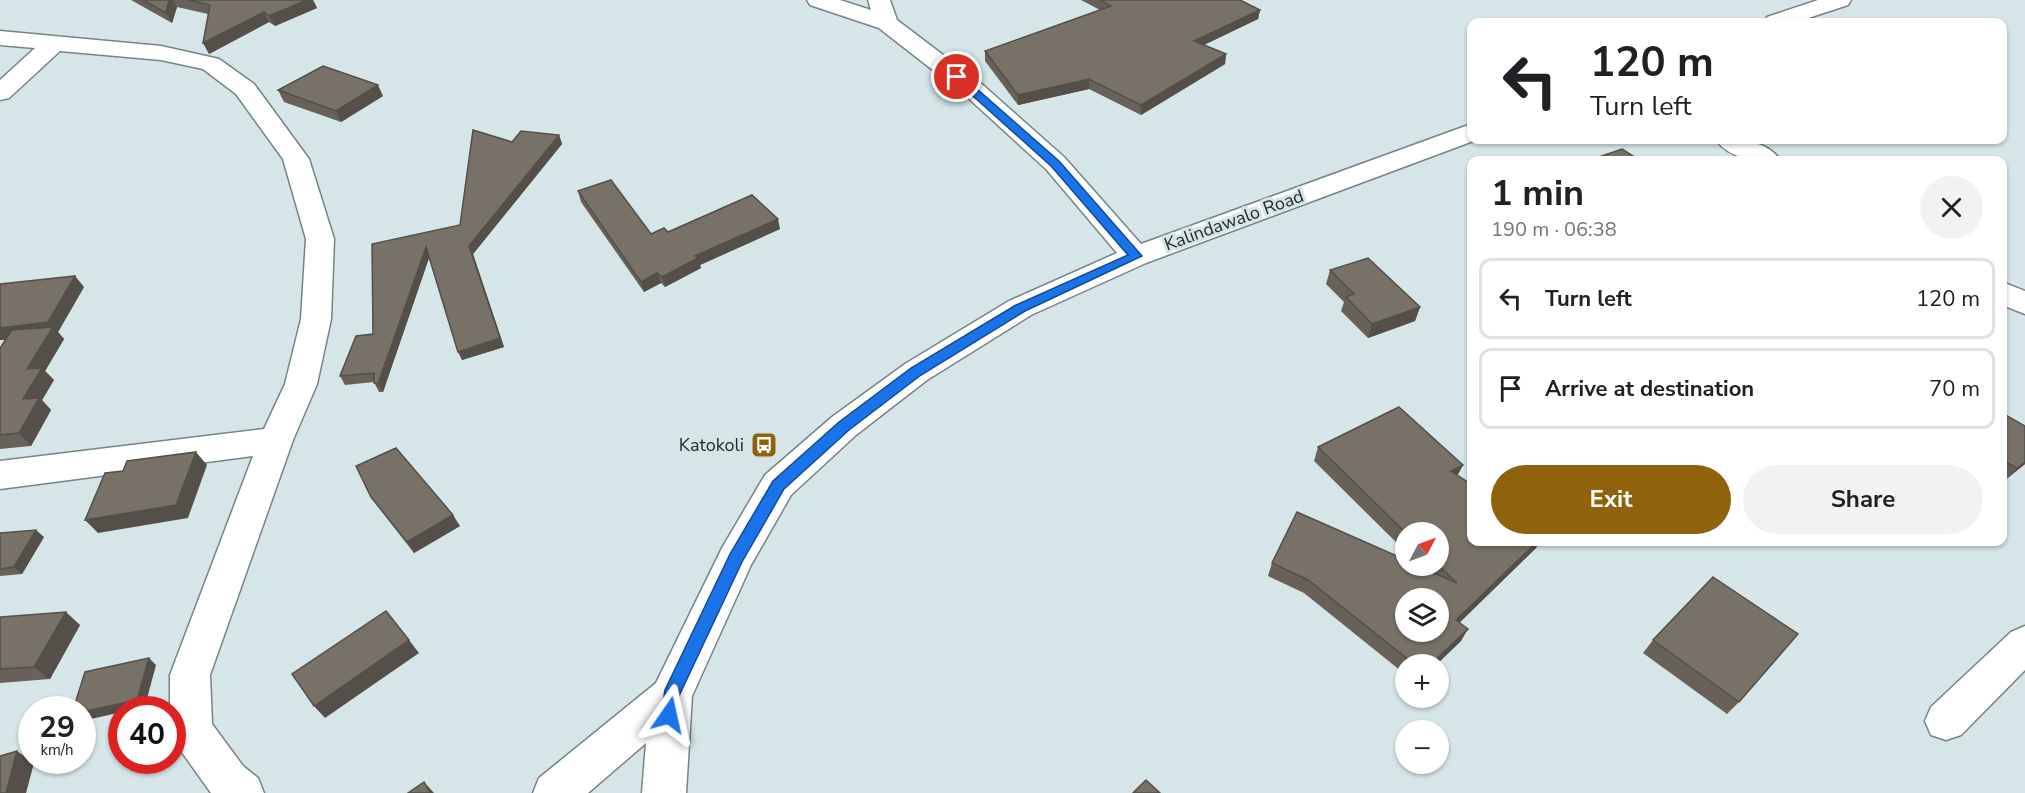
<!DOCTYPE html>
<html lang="en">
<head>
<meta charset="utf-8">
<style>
  body { margin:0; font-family:"Nunito Sans",sans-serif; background:#f2f2f2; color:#202124; height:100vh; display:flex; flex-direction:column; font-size:22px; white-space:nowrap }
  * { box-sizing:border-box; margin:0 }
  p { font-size:20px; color:#757577 }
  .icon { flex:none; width:33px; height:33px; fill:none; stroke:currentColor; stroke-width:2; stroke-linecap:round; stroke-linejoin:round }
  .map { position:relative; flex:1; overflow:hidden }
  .details { position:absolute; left:1467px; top:156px; width:540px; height:390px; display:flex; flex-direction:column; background:#fff; border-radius:12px; box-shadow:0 2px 4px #0004 }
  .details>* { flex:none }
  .banner { position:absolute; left:1467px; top:18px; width:540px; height:126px; border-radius:12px; box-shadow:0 2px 4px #0004; background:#fff; color:#202124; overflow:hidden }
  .needle { width:39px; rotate:49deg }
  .buttons { position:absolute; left:1395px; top:522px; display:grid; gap:12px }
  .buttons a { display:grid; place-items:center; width:54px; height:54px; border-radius:50%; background:#fff; box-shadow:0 2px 4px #0004; font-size:30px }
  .speed { position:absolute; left:18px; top:696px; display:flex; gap:12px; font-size:30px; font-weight:700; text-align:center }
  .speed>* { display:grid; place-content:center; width:78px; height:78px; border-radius:50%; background:#fff; box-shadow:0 2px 4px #0004; line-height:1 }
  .speed small { font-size:15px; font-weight:400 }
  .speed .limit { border:9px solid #d22; background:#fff; color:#111 }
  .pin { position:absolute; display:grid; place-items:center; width:51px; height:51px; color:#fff; margin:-26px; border:3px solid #fff; border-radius:50%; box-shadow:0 2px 6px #0007 }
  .me { position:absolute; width:66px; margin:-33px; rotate:11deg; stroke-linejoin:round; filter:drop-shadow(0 0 4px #0008) }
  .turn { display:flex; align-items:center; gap:21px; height:126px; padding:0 24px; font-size:27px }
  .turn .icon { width:78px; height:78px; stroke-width:2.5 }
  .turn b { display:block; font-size:42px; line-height:51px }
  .round { display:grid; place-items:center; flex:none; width:63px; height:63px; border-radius:32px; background:#f2f2f2 }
  .headline { display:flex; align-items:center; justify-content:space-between; height:102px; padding:0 24px }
  h1 { font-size:36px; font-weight:700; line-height:45px }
  .button { display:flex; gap:12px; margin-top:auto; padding:12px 24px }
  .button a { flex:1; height:69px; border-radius:36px; background:#90620c; color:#fff; font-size:24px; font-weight:700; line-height:69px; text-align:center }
  .button a+a { background:#f2f2f2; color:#202124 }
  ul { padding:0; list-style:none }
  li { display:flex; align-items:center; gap:18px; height:81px; margin:0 12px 9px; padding:0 12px; border:3px solid #e0e0e0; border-radius:12px }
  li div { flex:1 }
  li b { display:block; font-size:22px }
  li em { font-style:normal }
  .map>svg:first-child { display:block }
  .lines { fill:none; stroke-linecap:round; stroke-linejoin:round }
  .minor-casing { stroke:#768487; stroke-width:3 }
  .minor { fill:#fff; fill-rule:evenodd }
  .wall { fill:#676159 }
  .shaded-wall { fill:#544f48 }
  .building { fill:#787167; stroke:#544f48; stroke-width:1.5; fill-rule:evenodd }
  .route { fill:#1a73e8; stroke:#114b97; stroke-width:1.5 }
  .labels { text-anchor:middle; stroke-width:6; stroke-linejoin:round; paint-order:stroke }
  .street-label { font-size:18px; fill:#252b2c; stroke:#d6e5e8 }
  .poi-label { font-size:18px; fill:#252b2c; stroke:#d6e5e8; text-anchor:end }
</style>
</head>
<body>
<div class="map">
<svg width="2025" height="793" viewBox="0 0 2025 793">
  <rect width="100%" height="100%" fill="#d6e5e8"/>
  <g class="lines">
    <g class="minor-casing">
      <g id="minor">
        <path d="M 807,0 L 840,0 L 871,10 L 868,0 L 890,0 L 897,20 L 984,86 L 1064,157 L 1141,244 L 1463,127 L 1472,124 L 1472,140 L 1476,140 L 1146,263 L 1031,315 L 927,380 L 856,435 L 791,495 L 751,565 L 692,696 L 686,793 L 642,793 L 646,743 L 588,793 L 533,793 L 539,778 L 656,683 L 722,548 L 765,475 L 832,417 L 905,364 L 1009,301 L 1117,253 L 1046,169 L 966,96 L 879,28 L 810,5 Z"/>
        <path d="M 1818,0 L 1851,0 L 1848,5 L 1796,22 L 1764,22 L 1767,17 Z"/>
        <path d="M 0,31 L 161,46 L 219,59 L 254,84 L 309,159 L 334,239 L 331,319 L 317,384 L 293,440 L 210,675 L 212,724 L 243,766 L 258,778 L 264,793 L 211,793 L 176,744 L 172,736 L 172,710 L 170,710 L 170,675 L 253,456 L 0,489 L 0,461 L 264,429 L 285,384 L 301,319 L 306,239 L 283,159 L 236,94 L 203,69 L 161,60 L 60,51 L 9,98 L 0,100 L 0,80 L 35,48 L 0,45 Z"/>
        <path d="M 1716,140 C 1737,138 1767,140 1780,160 C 1759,162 1730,160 1716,140 Z"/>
        <path d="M 2002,282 L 2025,291 L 2025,314 L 2002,305 Z"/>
        <path d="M 2025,626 L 2025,670 L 1961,735 L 1946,740 L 1931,735 L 1925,721 L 1931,707 L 2011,632 Z"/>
      </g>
    </g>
    <use href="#minor" class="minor"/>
  </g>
  <g class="wall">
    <path d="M 131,0 L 313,0 L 317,8 L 275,26 L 269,22 L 209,54 L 208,14 L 177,7 L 172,23 Z"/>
    <path d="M 1081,0 L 1240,0 L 1260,10 L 1258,19 L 1204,45 L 1226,54 L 1225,64 L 1141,115 L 1089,89 L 1018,105 L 985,61 L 985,51 L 1100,10 Z"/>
    <path d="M 278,90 L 383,96 L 341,122 L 284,102 Z"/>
    <path d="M 559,135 L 562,144 L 473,254 L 504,347 L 462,360 L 429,258 L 383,392 L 379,392 L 374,382 L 345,385 L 340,376 L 373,334 L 372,244 L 460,225 L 512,142 Z"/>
    <path d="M 578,191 L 651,234 L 668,232 L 780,229 L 700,265 L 701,268 L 665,287 L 661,283 L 644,292 L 581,202 Z"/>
    <path d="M 1330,270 L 1420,307 L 1415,321 L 1368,338 L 1341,311 L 1344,302 L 1326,284 Z"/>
    <path d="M 84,287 L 58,332 L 64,339 L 45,371 L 54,380 L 42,400 L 51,410 L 31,446 L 0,449 L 0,348 L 6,340 L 0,340 Z"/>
    <path d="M 2002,413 L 2025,464 L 2002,482 Z"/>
    <path d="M 1318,447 L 1463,465 L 1457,476 L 1536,548 L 1460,622 L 1461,641 L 1437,664 L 1406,664 L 1406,675 L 1304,593 L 1268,576 L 1272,563 L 1421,567 L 1419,566 L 1438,566 L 1406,532 L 1406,552 L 1314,461 Z"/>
    <path d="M 371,497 L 460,526 L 414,553 L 379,508 Z"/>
    <path d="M 0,533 L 44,537 L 22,574 L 0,576 Z"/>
    <path d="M 0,617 L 80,625 L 50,679 L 0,683 Z"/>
    <path d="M 1653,640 L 1739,702 L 1727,714 L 1643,653 Z"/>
  </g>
  <g class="shaded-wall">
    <path d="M 169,0 L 173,0 L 177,7 L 172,23 L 166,13 Z"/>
    <path d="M 307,0 L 313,0 L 317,8 L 275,26 L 269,16 Z"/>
    <path d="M 1260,10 L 1258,19 L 1193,50 L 1194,41 Z"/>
    <path d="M 264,12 L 269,22 L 209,54 L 203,43 Z"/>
    <path d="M 1226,54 L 1225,64 L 1141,115 L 1141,105 Z"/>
    <path d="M 1089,79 L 1089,89 L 1018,105 L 1018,95 Z"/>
    <path d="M 378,85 L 383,96 L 341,122 L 336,111 Z"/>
    <path d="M 559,135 L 562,144 L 473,254 L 504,347 L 462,360 L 458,352 L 469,246 Z"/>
    <path d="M 778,219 L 780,229 L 700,265 L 701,268 L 665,287 L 662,277 L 695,256 Z"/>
    <path d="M 426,247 L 430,255 L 383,392 L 378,384 Z"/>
    <path d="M 657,273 L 661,283 L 644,292 L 641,282 Z"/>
    <path d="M 75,276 L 84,287 L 58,332 L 64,339 L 45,371 L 54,380 L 42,400 L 51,410 L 31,446 L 19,433 L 27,369 L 49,334 L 0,340 L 0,328 Z"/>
    <path d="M 1420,307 L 1415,321 L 1368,338 L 1372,324 Z"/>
    <path d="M 196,452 L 207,465 L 188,518 L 98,533 L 85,520 Z"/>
    <path d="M 2025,462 L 2025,464 L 2003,482 L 2017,468 Z"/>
    <path d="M 1463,465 L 1456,478 L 1451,471 Z"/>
    <path d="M 453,515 L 460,526 L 414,553 L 407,542 Z"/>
    <path d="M 36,530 L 44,537 L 22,574 L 14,567 Z"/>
    <path d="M 1537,542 L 1540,542 L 1536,548 L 1449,633 L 1456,620 Z"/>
    <path d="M 66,612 L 80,625 L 50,679 L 34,667 Z"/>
    <path d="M 1468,629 L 1461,641 L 1437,664 L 1431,664 Z"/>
    <path d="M 409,640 L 419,653 L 325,718 L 314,706 Z"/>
    <path d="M 149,658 L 156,665 L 145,706 L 132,710 L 122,710 L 122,712 L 82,721 L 82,712 Z"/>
    <path d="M 17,751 L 34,763 L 26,793 L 6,793 Z"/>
    <path d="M 424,782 L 434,793 L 430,793 Z"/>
  </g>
  <g class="building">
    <path d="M 143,0 L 169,0 L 166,13 Z"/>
    <path d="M 188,0 L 307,0 L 269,16 L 264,12 L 203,43 L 210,5 Z"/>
    <path d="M 1100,0 L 1240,0 L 1260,10 L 1194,41 L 1226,54 L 1141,105 L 1089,79 L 1018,95 L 985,51 L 1111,6 Z"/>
    <path d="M 323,66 L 378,85 L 336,111 L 278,90 Z"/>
    <path d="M 473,130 L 512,142 L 521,131 L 559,135 L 469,246 L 500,338 L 458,352 L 426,247 L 378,384 L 374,383 L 374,373 L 340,376 L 356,336 L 373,334 L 372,244 L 460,225 Z"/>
    <path d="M 1622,149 L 1639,160 L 1590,160 Z"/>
    <path d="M 611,180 L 651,234 L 664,228 L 668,232 L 752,195 L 778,219 L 695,256 L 698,258 L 662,277 L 657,273 L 641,282 L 578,191 Z"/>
    <path d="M 1368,258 L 1420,307 L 1372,324 L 1346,297 L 1354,294 L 1330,270 Z"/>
    <path d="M 75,276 L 48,322 L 0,328 L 0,284 Z"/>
    <path d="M 53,327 L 27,369 L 42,368 L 23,399 L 39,398 L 19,433 L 0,435 L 0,348 L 12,330 Z"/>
    <path d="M 1399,407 L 1463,465 L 1451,471 L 1472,485 L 1472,542 L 1537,542 L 1456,620 L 1468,629 L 1431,664 L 1414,664 L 1308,580 L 1272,563 L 1297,512 L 1406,560 L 1406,566 L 1418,566 L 1457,583 L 1438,565 L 1438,532 L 1406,533 L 1318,447 ZM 1406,598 L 1438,598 L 1438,632 L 1406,632 Z"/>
    <path d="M 2002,413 L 2025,426 L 2025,462 L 2017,468 L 2002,460 Z"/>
    <path d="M 396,448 L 453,515 L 407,542 L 371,497 L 356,466 Z"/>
    <path d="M 196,452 L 176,505 L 85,520 L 105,473 L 123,471 L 127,461 Z"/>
    <path d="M 36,530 L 14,567 L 0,569 L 0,533 Z"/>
    <path d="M 1713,577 L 1798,634 L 1739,702 L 1653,640 Z"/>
    <path d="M 386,611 L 409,640 L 314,706 L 292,674 Z"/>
    <path d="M 66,612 L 34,667 L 0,669 L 0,617 Z"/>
    <path d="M 149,658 L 137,700 L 82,712 L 82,710 L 73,710 L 85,672 Z"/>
    <path d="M 17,751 L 6,793 L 0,793 L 0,756 Z"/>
    <path d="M 1146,780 L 1160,793 L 1133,793 Z"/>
    <path d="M 424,782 L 430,793 L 408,793 Z"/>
  </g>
  <path class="route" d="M 954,75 L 961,75 L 1059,161 L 1142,256 L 1025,311 L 921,375 L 849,430 L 784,489 L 742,562 L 679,696 L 676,721 L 669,723 L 663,721 L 661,715 L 665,690 L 730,554 L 773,481 L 839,422 L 911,368 L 1016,305 L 1128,255 L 1051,166 L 954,79 Z"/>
  <defs>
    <g id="bus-square" transform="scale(1.35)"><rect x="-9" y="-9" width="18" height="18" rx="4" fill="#90620c" stroke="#d6e5e8"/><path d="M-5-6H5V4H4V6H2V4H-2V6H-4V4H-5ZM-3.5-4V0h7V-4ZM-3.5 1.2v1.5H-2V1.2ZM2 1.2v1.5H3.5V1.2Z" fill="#fff"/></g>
  </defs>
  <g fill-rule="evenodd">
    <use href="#bus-square" x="764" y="445"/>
  </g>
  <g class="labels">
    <g class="street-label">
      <text transform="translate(1234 220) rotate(-20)" y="6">Kalindawalo Road</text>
    </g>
    <g class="poi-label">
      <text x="744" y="451">Katokoli</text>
    </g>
  </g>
</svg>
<div class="buttons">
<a><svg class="needle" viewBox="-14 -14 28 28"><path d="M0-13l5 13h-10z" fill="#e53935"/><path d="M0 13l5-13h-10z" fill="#757577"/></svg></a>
<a><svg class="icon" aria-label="layers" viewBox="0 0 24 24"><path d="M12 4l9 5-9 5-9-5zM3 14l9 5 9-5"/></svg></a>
<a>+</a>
<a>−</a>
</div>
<div class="speed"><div>29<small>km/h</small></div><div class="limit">40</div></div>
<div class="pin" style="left:957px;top:77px;background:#d93025"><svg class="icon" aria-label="arrive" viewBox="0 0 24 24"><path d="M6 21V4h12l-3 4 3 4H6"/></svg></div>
<svg class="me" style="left:669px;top:715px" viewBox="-20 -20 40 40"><path d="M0-17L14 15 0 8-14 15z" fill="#1a73e8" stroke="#fff" stroke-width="4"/></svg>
<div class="banner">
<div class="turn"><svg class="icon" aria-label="left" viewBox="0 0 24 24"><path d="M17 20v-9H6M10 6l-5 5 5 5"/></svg><div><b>120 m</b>Turn left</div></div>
</div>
<section class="details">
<div class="headline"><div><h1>1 min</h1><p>190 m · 06:38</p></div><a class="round"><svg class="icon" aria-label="close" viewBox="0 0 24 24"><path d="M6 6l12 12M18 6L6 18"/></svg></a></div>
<ul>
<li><svg class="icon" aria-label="left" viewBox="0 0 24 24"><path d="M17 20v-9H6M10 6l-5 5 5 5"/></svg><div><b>Turn left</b></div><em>120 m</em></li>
<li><svg class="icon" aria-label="arrive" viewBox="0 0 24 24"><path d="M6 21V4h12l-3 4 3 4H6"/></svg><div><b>Arrive at destination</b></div><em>70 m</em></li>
</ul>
<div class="button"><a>Exit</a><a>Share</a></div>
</section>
</div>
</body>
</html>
